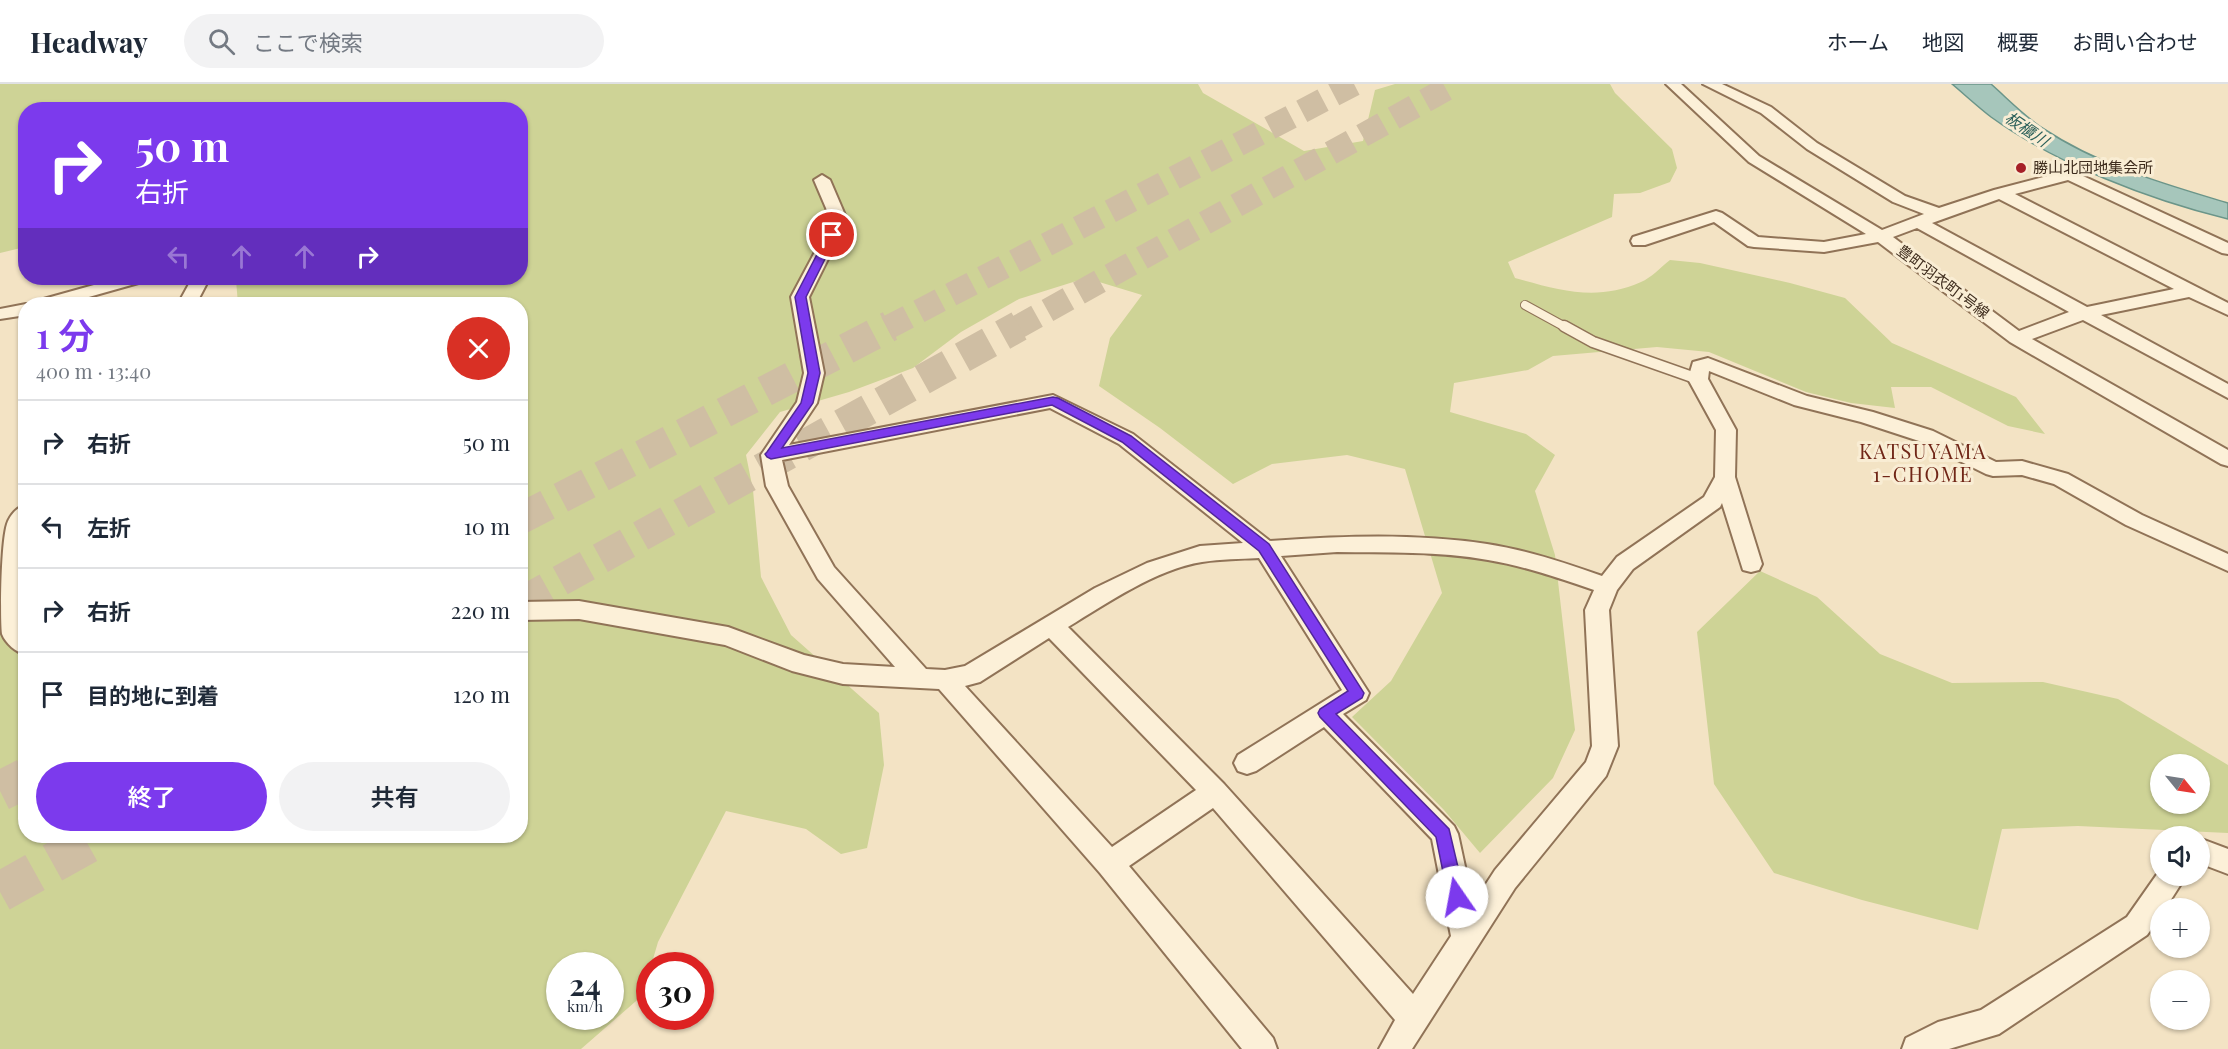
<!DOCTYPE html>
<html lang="ja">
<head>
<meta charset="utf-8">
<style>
  body { margin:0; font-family:"Playfair Display","Noto Sans JP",serif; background:#f2f2f3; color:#1f2937; height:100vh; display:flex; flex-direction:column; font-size:22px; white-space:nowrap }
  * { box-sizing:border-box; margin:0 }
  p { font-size:20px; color:#747a83 }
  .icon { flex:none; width:33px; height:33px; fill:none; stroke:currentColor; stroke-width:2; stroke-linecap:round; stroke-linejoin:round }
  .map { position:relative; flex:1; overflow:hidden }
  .side { position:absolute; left:18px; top:213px; width:510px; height:546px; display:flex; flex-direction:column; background:#fff; border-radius:24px; box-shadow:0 2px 4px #0004 }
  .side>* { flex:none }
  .guide { position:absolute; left:18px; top:18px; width:510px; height:183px; border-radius:24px; box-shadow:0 2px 4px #0004; background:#7c3aed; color:#fff; overflow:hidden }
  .needle { width:39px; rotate:120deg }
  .buttons { position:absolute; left:2150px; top:670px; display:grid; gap:12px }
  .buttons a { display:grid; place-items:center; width:60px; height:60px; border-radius:50%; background:#fff; box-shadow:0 2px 4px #0004; font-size:30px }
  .speed { position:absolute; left:546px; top:868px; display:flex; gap:12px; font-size:30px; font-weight:700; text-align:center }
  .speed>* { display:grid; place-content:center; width:78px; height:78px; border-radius:50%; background:#fff; box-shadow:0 2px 4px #0004; line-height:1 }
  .speed small { font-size:15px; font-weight:400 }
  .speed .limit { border:9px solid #d22; background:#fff; color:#111 }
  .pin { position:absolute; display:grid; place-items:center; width:51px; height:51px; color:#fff; margin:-26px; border:3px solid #fff; border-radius:50%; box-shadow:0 2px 6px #0007 }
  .me { position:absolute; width:66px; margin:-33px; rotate:348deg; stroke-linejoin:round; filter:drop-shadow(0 0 4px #0008) }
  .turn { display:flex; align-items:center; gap:21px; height:126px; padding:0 18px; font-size:27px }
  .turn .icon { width:78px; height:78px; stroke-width:2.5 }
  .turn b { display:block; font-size:42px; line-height:51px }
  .lanes { display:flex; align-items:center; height:57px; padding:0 18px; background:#0003; justify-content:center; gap:30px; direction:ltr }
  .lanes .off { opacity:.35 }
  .round { display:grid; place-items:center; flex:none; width:63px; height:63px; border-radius:32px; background:#f2f2f3 }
  .summary { display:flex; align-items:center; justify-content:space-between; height:102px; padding:0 18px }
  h1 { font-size:36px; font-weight:600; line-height:45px; color:#7c3aed }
  .button { display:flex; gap:12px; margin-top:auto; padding:12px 18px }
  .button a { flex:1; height:69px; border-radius:36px; background:#7c3aed; color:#fff; font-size:24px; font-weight:600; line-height:69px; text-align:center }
  .button a+a { background:#f2f2f3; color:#1f2937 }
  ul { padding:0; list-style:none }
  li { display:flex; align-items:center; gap:18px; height:84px; padding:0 18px; border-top:2px solid #e0e1e3 }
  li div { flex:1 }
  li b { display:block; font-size:22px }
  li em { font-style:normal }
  header { display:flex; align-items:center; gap:36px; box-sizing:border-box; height:84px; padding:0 30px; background:#fff; border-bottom:2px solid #e0e1e3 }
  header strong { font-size:28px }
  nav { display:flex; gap:33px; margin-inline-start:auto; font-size:21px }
  .search { width:420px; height:54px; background:#f2f2f3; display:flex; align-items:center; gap:15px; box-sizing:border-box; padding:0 21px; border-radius:33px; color:#747a83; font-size:22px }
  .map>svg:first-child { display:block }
  .green { fill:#ced396; fill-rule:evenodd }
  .water { fill:#a6c6bb; stroke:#6b9589; stroke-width:1.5 }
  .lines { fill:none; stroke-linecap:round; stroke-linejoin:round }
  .highway-tunnel-far2 { stroke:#cfbea3; stroke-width:24; stroke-dasharray:24 12; stroke-linecap:butt }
  .highway-tunnel-far1 { stroke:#cfbea3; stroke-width:31; stroke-dasharray:31 15; stroke-linecap:butt }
  .highway-tunnel { stroke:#cfbea3; stroke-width:40; stroke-dasharray:40 20; stroke-linecap:butt }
  .lane-far1-casing { stroke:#907357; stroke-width:10 }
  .lane-casing { stroke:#907357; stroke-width:13 }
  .street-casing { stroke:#907357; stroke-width:4 }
  .lane-far1 { stroke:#fcf0d8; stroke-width:8 }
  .lane { stroke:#fcf0d8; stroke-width:10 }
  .street { fill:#fcf0d8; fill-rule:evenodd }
  .route { fill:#7c3aed; stroke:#51269a; stroke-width:1.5 }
  .poi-dot { fill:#a62027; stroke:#f9edd4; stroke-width:2 }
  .labels { text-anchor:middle; stroke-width:6; stroke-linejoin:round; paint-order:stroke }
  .far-poi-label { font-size:15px; fill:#3e2c1d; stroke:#f9edd4; text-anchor:start }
  .far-street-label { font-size:15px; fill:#3e2c1d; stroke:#f9edd4 }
  .far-water-label { font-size:16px; font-style:italic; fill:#2b605a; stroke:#f9edd4 }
  .neighbourhood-label { font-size:20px; letter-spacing:1.5px; fill:#702617; stroke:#f9edd4 }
</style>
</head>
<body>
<header>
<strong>Headway</strong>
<div class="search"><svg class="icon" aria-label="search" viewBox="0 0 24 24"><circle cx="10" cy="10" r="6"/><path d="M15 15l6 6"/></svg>ここで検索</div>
<nav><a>ホーム</a><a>地図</a><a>概要</a><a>お問い合わせ</a></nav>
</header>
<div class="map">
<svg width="2228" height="965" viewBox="0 0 2228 965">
  <rect width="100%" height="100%" fill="#f3e3c4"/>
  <g class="green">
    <path d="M 0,0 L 1198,0 L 1203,9 L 1304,67 L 1363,57 L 1375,6 L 1395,0 L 1610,0 L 1615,9 L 1672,65 L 1677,84 L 1670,98 L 1640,109 L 1614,110 L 1612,133 L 1508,178 L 1515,194 C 1559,206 1596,218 1641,198 C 1651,194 1661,183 1670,176 L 1700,179 L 1790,199 L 1845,214 L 1892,259 L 2016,313 L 2045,350 L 2008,342 L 1931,303 L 1891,303 L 1895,324 L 1851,319 L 1806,308 L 1709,268 L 1657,263 L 1553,272 L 1528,286 L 1454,299 L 1450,328 L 1526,350 L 1555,371 L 1535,407 L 1555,471 L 1575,646 L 1553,694 L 1480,769 L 1444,726 L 1352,633 L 1391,597 L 1442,509 L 1405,385 L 1347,371 L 1272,380 L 1233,400 L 1160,344 L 1099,302 L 1110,254 L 1142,211 L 1086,194 L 1019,215 L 961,248 L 913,284 L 849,308 L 780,328 L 746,371 L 753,406 L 761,493 L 791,551 L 879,629 L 884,681 L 867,764 L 841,770 L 806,745 L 726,727 L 658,858 L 651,882 L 650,882 L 643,911 L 581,965 L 0,965 L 0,493 L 25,477 L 26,752 L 520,752 L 520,220 L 238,220 L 236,196 L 228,194 L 520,194 L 520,26 L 26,26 L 25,163 L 0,169 ZM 560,882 L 610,882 L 610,933 L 560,933 Z"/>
    <path d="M 1760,487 L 1817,513 L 1880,570 L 1952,599 L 2043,598 L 2118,615 L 2228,681 L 2228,749 L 2078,742 L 2002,745 L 1978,846 L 1862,816 L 1774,789 L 1714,700 L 1697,548 ZM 2160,681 L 2199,681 L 2199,720 L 2160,720 Z"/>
  </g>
  <path class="water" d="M 1952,0 L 1991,0 C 2008,15 2025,33 2044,45 C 2100,82 2165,100 2228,119 L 2228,135 C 2150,116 2056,80 1991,33 C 1978,23 1965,11 1952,0 Z"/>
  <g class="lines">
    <g class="highway-tunnel-far2">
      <path d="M 887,244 L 1354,0"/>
      <path d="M 1016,244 L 1455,0"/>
    </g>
    <g class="highway-tunnel-far1">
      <path d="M 520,435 L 890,242"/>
      <path d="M 520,519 L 1019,242"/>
    </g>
    <g class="highway-tunnel">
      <path d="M 0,707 L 26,694"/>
      <path d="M 0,808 L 101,752"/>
    </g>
    <g class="lane-far1-casing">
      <path id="lane-far1" d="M 1525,221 L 1567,244"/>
    </g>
    <g class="lane-casing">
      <path id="lane" d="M 1564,242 L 1593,258 L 1698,295"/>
    </g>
    <g class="street-casing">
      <g id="street">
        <path d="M 1666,0 L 1681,0 L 1759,72 L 1882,146 L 1924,130 L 1893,118 L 1807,65 L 1761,29 L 1703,0 L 1722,0 L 1771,23 L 1817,59 L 1905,112 L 1939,124 L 1994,106 L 2070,86 L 2228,159 L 2228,170 L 2222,169 L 2068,96 L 2015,110 L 2228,219 L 2228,231 L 2189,213 L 2101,231 L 2228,300 L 2228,314 L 2083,236 L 2032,255 L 2228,366 L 2228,382 L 2221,380 L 2010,258 L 1878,158 L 1824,168 L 1754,163 L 1748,162 L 1714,138 L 1645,161 L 1633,161 L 1631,157 L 1633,153 L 1716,127 L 1722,129 L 1758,153 L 1824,158 L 1866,150 L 1749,78 ZM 1999,115 L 2174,205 L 2087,223 L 1932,139 ZM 1917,144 L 2069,228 L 2019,247 L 1893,153 Z"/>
        <path d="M 822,91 L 830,96 L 845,131 L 840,151 L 809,213 L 824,289 L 817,319 L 789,361 L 1053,311 L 1133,350 L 1270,457 C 1342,452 1415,449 1487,460 C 1526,466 1565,479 1602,492 L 1617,473 L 1704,413 L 1715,393 L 1716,346 L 1688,295 L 1693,278 L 1708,274 L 1807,312 L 1873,328 L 1933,347 L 1996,378 L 2022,377 L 2068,390 L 2142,431 L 2228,470 L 2228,487 L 2126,441 L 2054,400 L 2022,391 L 1993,392 L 1986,390 L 1919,357 L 1861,338 L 1794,321 L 1709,287 L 1708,295 L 1736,346 L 1735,393 L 1762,480 L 1759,486 L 1751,488 L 1743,486 L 1722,419 L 1720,423 L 1633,485 L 1617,506 L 1609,526 L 1618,662 L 1606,692 L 1515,804 L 1412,965 L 1379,965 L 1395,936 L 1213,724 L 1129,782 L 1273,954 L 1277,965 L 1242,965 L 1100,789 L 939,605 L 843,600 L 792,587 L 725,561 L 579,535 L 520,536 L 520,518 L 579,517 L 728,543 L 804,571 L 843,580 L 895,583 L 818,495 L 766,402 L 761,371 L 797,318 L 804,289 L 791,213 L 824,151 L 829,131 L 814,96 ZM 1050,324 L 1119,360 L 1243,459 L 1200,462 L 1147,479 L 1095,504 L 965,582 L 945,586 L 926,585 L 834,483 L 788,402 L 782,376 ZM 1337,468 C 1387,469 1439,467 1488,476 C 1524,482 1559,494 1594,506 L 1585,526 L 1592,662 L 1586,678 L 1495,786 L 1473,820 L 1458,750 L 1454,742 L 1343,630 L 1366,616 L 1369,609 L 1281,472 ZM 1259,474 L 1342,606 L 1238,671 L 1234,679 L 1238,687 L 1247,690 L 1256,687 L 1324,643 L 1432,755 L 1451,852 L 1413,910 L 1224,700 L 1068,543 C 1107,519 1157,485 1202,478 C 1221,475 1240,475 1259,474 ZM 1049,554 L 1196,706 L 1112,763 L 965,602 L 980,598 Z"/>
        <path d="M 119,194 L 145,194 L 142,198 L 64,220 L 37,220 L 40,216 Z"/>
        <path d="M 184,194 L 202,194 L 207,199 L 196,220 L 178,220 L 189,200 Z"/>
        <path d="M 26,220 L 30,220 L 26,220 L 26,231 L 0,235 L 0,225 Z"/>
        <path d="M 26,421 L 26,465 L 19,511 L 26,546 L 26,571 C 16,568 6,560 2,550 C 0,532 1,459 7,440 C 10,431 17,423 26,421 Z"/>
        <path d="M 2199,754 L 2228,765 L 2228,790 L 2199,779 Z"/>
        <path d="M 2160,786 L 2160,792 L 2186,792 L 2165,825 L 2160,825 L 2160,833 L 2147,851 L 1999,950 L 1949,965 L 1902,965 L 1906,954 L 1938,938 L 1981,926 L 2127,833 Z"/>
      </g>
    </g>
    <use href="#lane-far1" class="lane-far1"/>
    <use href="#lane" class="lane"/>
    <use href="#street" class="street"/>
  </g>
  <path class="route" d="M 832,148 L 837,151 L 806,213 L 820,289 L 813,319 L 782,364 L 1053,313 L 1058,314 L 1131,352 L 1269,460 L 1364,609 L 1362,614 L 1336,630 L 1449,745 L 1465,813 L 1463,819 L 1457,821 L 1451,819 L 1448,813 L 1436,753 L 1320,633 L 1318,629 L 1320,625 L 1348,607 L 1259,467 L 1122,358 L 1052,321 L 771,375 L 767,373 L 765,370 L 767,368 L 801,319 L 808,289 L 795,213 L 827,151 Z"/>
  <circle class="poi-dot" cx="2021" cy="84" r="6"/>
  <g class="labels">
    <g class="far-poi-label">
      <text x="2033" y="89">勝山北団地集会所</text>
    </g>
    <g class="far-street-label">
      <text transform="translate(1943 198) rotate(37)" y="5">豊町羽衣町1号線</text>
    </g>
    <g class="far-water-label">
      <text transform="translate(2027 45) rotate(34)" y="6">板櫃川</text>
    </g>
    <g class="neighbourhood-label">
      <text x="1923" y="375">KATSUYAMA<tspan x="1923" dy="23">1-CHOME</tspan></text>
    </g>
  </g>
</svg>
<div class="buttons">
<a><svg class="needle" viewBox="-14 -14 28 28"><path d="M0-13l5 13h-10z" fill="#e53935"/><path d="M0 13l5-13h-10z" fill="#747a83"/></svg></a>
<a><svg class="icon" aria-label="sound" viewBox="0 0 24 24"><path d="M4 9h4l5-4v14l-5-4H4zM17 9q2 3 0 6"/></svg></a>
<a>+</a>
<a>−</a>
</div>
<div class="speed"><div>24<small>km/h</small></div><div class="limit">30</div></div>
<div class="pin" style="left:832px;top:151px;background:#d93025"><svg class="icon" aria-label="arrive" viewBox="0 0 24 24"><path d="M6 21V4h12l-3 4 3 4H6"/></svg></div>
<svg class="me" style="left:1457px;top:813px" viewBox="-20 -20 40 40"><circle r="19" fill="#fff"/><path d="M0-13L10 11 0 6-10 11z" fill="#7c3aed"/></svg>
<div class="guide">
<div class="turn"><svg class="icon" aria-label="right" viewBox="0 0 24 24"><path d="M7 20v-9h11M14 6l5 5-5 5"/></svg><div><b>50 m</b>右折</div></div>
<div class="lanes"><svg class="icon off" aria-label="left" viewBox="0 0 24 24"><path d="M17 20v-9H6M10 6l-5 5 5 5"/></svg><svg class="icon off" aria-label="ahead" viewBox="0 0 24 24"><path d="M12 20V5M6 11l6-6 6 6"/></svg><svg class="icon off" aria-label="ahead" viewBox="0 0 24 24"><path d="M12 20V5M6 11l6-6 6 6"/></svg><svg class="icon" aria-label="right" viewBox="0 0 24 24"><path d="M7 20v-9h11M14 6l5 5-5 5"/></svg></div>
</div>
<section class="side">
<div class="summary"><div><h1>1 分</h1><p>400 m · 13:40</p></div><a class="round" style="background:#d93025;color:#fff"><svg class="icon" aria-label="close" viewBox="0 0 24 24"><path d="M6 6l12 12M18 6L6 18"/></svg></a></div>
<ul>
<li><svg class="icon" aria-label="right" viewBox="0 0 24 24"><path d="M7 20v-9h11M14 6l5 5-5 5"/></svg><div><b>右折</b></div><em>50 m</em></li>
<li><svg class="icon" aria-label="left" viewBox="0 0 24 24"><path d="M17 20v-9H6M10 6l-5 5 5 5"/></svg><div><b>左折</b></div><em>10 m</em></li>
<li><svg class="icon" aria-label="right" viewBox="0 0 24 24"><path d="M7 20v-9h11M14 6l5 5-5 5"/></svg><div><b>右折</b></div><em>220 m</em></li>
<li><svg class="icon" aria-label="arrive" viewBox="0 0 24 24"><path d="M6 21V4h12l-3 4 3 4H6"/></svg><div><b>目的地に到着</b></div><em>120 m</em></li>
</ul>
<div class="button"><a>終了</a><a>共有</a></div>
</section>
</div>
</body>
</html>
